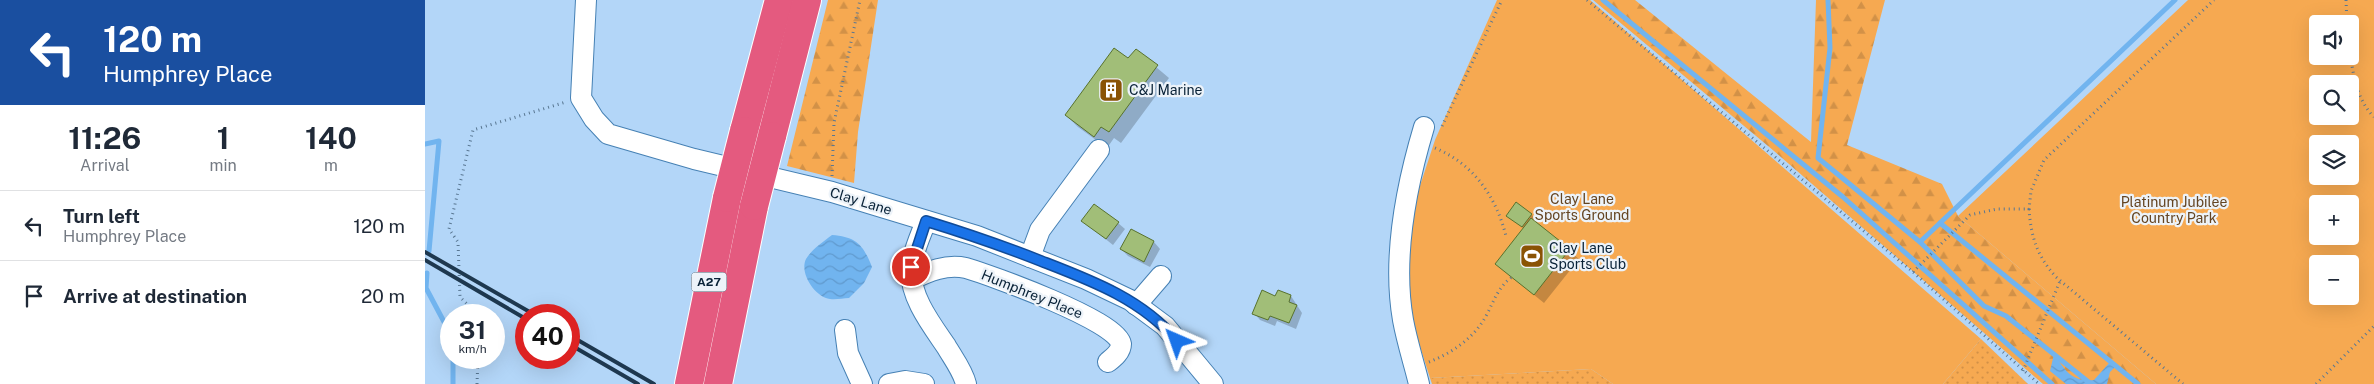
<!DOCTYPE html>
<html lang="en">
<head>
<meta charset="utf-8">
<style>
  body { margin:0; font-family:"Public Sans",sans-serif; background:#f2f2f3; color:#1f2937; height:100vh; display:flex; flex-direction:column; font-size:19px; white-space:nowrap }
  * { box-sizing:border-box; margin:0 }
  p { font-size:16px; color:#747a83 }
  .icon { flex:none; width:28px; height:28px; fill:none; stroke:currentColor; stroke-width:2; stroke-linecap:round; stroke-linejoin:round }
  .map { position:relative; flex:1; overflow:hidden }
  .sheet { display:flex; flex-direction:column; background:#fff; width:425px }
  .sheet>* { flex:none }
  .banner { background:#1a4fa0; color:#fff; overflow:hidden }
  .fabs { position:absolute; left:1884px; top:15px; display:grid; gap:10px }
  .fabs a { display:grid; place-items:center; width:50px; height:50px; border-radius:5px; background:#fff; box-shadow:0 5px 20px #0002; font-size:25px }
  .speed { position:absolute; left:15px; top:304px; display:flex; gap:10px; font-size:25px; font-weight:700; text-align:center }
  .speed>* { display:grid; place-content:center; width:65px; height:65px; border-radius:50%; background:#fff; box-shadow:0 5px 20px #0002; line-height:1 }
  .speed small { font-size:12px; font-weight:400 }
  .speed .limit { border:8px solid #d22; background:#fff; color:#111 }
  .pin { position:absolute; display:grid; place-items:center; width:42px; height:42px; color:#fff; margin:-21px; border:2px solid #fff; border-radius:50%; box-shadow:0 1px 5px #0007 }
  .me { position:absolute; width:55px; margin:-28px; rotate:317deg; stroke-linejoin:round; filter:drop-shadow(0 0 4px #0008) }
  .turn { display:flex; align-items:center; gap:18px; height:105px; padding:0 20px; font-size:22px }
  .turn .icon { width:65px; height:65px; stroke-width:2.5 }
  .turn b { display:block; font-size:35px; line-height:42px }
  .eta { display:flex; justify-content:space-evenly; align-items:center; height:85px; text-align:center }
  .eta b { font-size:30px; font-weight:700; line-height:35px }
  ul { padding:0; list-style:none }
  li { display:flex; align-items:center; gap:15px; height:70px; padding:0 20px; border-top:1px solid #e0e1e3 }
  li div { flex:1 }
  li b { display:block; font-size:19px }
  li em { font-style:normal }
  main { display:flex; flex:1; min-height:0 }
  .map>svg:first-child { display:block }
  .grass { fill:url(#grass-dots) }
  .forest { fill:url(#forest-firs) }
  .park { fill:#f6a951; fill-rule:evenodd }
  .water { fill:url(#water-waves) }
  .shadow { fill:#0003 }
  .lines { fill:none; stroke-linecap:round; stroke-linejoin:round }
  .stream { stroke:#71b4ef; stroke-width:5 }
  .building { fill:#a1be78; stroke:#58722d }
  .minor-casing { stroke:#4681b4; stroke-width:22 }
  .highway-casing { stroke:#fff; stroke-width:30 }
  .path { stroke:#597792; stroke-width:3; stroke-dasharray:1 4; stroke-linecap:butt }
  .minor { stroke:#fff; stroke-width:20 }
  .highway { stroke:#e45a7f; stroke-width:28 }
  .rail { stroke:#1e384f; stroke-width:4 }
  .highway-bridge-casing { stroke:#fff; stroke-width:30; stroke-linecap:butt }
  .highway-bridge { stroke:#e45a7f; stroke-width:28 }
  .route-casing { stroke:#114b97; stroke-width:12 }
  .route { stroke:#1a73e8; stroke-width:9 }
  .labels { text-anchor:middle; stroke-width:4.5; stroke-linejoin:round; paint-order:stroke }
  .shield { fill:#edf3f9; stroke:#4d6171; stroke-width:1 }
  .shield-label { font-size:12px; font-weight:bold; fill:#092237 }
  .poi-label { font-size:14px; fill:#092237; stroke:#edf3f9; text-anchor:start }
  .park-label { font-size:14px; fill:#654522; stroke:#edf3f9 }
  .street-label { font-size:14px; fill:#092237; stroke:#edf3f9 }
</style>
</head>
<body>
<main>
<section class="sheet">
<div class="banner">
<div class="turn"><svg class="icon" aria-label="left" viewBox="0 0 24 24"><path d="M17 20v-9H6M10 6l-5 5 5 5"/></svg><div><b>120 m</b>Humphrey Place</div></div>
</div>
<div class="eta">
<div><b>11:26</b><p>Arrival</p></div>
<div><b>1</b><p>min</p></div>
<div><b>140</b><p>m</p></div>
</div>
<ul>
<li><svg class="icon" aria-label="left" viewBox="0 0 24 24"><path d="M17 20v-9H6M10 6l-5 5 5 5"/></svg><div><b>Turn left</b><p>Humphrey Place</p></div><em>120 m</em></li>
<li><svg class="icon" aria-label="arrive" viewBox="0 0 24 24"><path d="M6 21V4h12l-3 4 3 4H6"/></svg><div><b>Arrive at destination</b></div><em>20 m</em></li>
</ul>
</section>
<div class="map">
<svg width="1949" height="384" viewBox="0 0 1949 384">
  <defs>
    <pattern id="grass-dots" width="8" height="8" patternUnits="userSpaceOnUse" patternTransform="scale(1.25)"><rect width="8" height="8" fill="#f6a951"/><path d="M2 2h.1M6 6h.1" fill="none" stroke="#d29147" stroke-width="1.8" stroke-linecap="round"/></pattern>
    <pattern id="forest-firs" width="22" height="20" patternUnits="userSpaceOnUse" patternTransform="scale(1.25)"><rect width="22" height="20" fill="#f6a951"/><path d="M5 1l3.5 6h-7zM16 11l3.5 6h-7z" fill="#d29147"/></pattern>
    <pattern id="water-waves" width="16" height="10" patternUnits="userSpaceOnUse" patternTransform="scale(1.25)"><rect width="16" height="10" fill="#71b4ef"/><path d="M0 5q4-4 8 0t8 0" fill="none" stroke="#609ace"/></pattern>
  </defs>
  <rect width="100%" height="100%" fill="#b3d6f8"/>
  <g class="grass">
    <path d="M 1556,339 L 1603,384 L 1518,384 Z"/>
    <path d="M 1166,369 L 1188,384 L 1007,384 L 1005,378 Z"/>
  </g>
  <g class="forest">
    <path d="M 403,0 L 453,0 L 433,132 L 429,183 L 362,166 Z"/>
    <path d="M 1168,0 L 1210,0 L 1386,142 L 1391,0 L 1460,0 L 1422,145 L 1517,184 L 1533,216 L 1731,384 L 1618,384 L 1349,151 Z"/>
  </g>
  <g class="park">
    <path d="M 1072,0 L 1165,0 L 1556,339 L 1518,384 L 1188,384 L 1166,369 L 1005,378 L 986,318 L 981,260 L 991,198 L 1010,140 Z"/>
    <path d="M 1763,0 L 1949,0 L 1949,384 L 1731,384 L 1533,216 ZM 1892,24 L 1925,24 L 1925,56 L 1892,56 ZM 1892,84 L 1925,84 L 1925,116 L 1892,116 ZM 1892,144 L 1925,144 L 1925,176 L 1892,176 ZM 1892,204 L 1925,204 L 1925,236 L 1892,236 ZM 1892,264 L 1925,264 L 1925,296 L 1892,296 Z"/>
  </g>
  <g class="water">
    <path d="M 407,235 C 431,237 438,244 447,267 L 439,283 L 424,298 C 418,298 411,300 405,299 C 390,297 374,273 381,259 C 387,249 398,242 407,235 Z"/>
    <path d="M 1629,354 C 1641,371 1646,382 1669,380 L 1685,362 L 1691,366 L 1685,372 L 1682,384 L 1641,384 L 1625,371 Z"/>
  </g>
  <g class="shadow">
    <path d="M 711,50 L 744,78 L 696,143 L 689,138 L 682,148 L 653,127 L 641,115 L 704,60 Z"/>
    <path d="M 1091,204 L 1107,215 L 1113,221 L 1111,224 L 1154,259 L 1119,303 L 1071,264 L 1099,229 L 1083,215 Z"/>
    <path d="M 658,221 L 693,223 L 700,229 L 688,245 Z"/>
    <path d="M 706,231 L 729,242 L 735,249 L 725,267 L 703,256 L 696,249 Z"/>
    <path d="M 854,291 L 866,296 L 877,313 L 871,329 L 852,321 L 850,326 L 835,320 L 829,313 L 851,298 Z"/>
  </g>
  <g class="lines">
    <g class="stream">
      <path d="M 1178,0 L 1418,197 L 1627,384"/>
      <path d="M 1403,0 L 1405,48 L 1393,158 L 1495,242 L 1559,306 L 1581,316 L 1666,384"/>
      <path d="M 0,144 L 14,141 L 4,251"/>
      <path d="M 1515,223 L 1713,384"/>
      <path d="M 1495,242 L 1750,0"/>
      <path d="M 2,273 L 1,288 L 26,335"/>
      <path d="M 28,358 L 28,384"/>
    </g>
  </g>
  <g class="building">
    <path d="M 689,48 L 703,58 L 711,49 L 733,65 L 684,132 L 676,127 L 669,137 L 640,115 Z"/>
    <path d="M 1091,202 L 1107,214 L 1097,227 L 1081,216 Z"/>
    <path d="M 669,204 L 694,222 L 681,239 L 656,221 Z"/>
    <path d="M 1106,218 L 1145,249 L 1109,295 L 1070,264 Z"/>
    <path d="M 706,229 L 729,241 L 719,262 L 695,249 Z"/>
    <path d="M 837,290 L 850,296 L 853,290 L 866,295 L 864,302 L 872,305 L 864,323 L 845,316 L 843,320 L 827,314 Z"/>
  </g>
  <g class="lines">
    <g class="minor-casing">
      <g id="minor">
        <path d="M 161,0 L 156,98 L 169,119 L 183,134 L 269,159 L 407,192 L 453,206 L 552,236 L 661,279 L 705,300 L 740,326 L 788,384"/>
        <path d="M 501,221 C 496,235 487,253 486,269 C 485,297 506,324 521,346 C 528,358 538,371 541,384"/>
        <path d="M 605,257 L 615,230 L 674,150"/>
        <path d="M 486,280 C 504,271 521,264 541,268 C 565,275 693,321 696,344 C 696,352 688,358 683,362"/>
        <path d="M 711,305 L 736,276"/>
        <path d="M 420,330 L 423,353 L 437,384"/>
        <path d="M 464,384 L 480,381 L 499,384"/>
        <path d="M 994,384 C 989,363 982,342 978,320 C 967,257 981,187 999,127"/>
      </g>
    </g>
    <g class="highway-casing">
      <g id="highway">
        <path d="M 319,131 L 354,0"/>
        <path d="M 347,136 L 382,0"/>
        <path d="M 264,384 L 302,198"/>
        <path d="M 293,384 L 329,206"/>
      </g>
    </g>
    <g class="path">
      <path d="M 1162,0 L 1488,272 L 1614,384"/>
      <path d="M 1921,0 L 1922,24"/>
      <path d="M 1925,52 C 1928,75 1932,100 1949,117"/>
      <path d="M 1017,126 L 1077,0"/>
      <path d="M 1010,148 C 1049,164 1071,197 1081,236"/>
      <path d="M 407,176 L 409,123 L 435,0"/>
      <path d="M 1604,209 C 1606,237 1612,256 1631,277 L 1758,384"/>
      <path d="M 1488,272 L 1545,215 L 1572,209 L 1604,209 L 1606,191 L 1619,160 L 1789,0"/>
      <path d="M 50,315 L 49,311 L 35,297 L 33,242 L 24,229 L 48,130 L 141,102"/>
      <path d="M 1004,362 C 1027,353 1049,338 1061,316 C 1069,301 1073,287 1087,277"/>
      <path d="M 1598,371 L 1635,281"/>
      <path d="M 52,384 L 53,358"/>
      <path d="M 1891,384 L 1949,326"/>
    </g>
    <use href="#minor" class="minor"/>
    <use href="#highway" class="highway"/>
    <g class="rail">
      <path d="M 0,252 L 110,315"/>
      <path d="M 0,260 L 101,319"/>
      <path d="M 144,335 L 229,384"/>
      <path d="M 144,344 L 213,384"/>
    </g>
    <g class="highway-bridge-casing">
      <g id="highway-bridge">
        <path d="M 302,198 L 319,131"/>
        <path d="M 329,206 L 347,136"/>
      </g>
    </g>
    <use href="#highway-bridge" class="highway-bridge"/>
  </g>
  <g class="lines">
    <g class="route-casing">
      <path id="route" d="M 486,267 L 501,221 C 540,233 578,246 616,261 C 665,280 717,299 752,341"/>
    </g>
    <use href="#route" class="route"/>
  </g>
  <defs>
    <g id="building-square" transform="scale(1.25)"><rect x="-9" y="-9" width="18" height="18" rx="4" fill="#8a5304" stroke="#edf3f9"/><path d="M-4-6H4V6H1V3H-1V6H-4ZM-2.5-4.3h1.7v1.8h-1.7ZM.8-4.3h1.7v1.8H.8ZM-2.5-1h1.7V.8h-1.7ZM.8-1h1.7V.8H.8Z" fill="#fff"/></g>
    <g id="stadium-square" transform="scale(1.25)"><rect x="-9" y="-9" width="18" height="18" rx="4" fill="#8a5304" stroke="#edf3f9"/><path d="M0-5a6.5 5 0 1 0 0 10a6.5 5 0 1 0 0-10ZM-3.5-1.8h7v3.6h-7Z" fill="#fff"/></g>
  </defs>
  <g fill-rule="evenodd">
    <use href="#building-square" x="686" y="90"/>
    <use href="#stadium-square" x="1107" y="256"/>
  </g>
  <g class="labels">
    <rect class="shield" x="266.5" y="272.5" width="35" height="19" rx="4"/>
    <g class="shield-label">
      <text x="284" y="286">A27</text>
    </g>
    <g class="poi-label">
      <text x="704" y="95">C&amp;J Marine</text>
      <text x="1124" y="253">Clay Lane<tspan x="1124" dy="16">Sports Club</tspan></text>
    </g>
    <g class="park-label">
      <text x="1157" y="204">Clay Lane<tspan x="1157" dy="16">Sports Ground</tspan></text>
      <text x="1749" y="207">Platinum Jubilee<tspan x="1749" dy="16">Country Park</tspan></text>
    </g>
    <g class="street-label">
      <text transform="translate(436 201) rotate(17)" y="5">Clay Lane</text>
      <text transform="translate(607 294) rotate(22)" y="5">Humphrey Place</text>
    </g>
  </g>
</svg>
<div class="fabs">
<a><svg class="icon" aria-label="sound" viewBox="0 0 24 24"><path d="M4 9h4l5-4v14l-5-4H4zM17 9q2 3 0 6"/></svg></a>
<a><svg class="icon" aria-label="search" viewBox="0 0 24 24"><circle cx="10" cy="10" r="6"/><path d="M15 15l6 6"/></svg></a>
<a><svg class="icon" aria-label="layers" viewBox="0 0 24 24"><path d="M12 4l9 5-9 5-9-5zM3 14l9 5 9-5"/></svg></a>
<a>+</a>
<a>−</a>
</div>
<div class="speed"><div>31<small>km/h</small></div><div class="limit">40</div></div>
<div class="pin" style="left:486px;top:267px;background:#d93025"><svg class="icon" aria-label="arrive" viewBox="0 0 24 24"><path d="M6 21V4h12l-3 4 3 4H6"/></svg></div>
<svg class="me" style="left:752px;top:341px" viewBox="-20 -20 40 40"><path d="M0-17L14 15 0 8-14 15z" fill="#1a73e8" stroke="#fff" stroke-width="4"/></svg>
</div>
</main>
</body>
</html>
